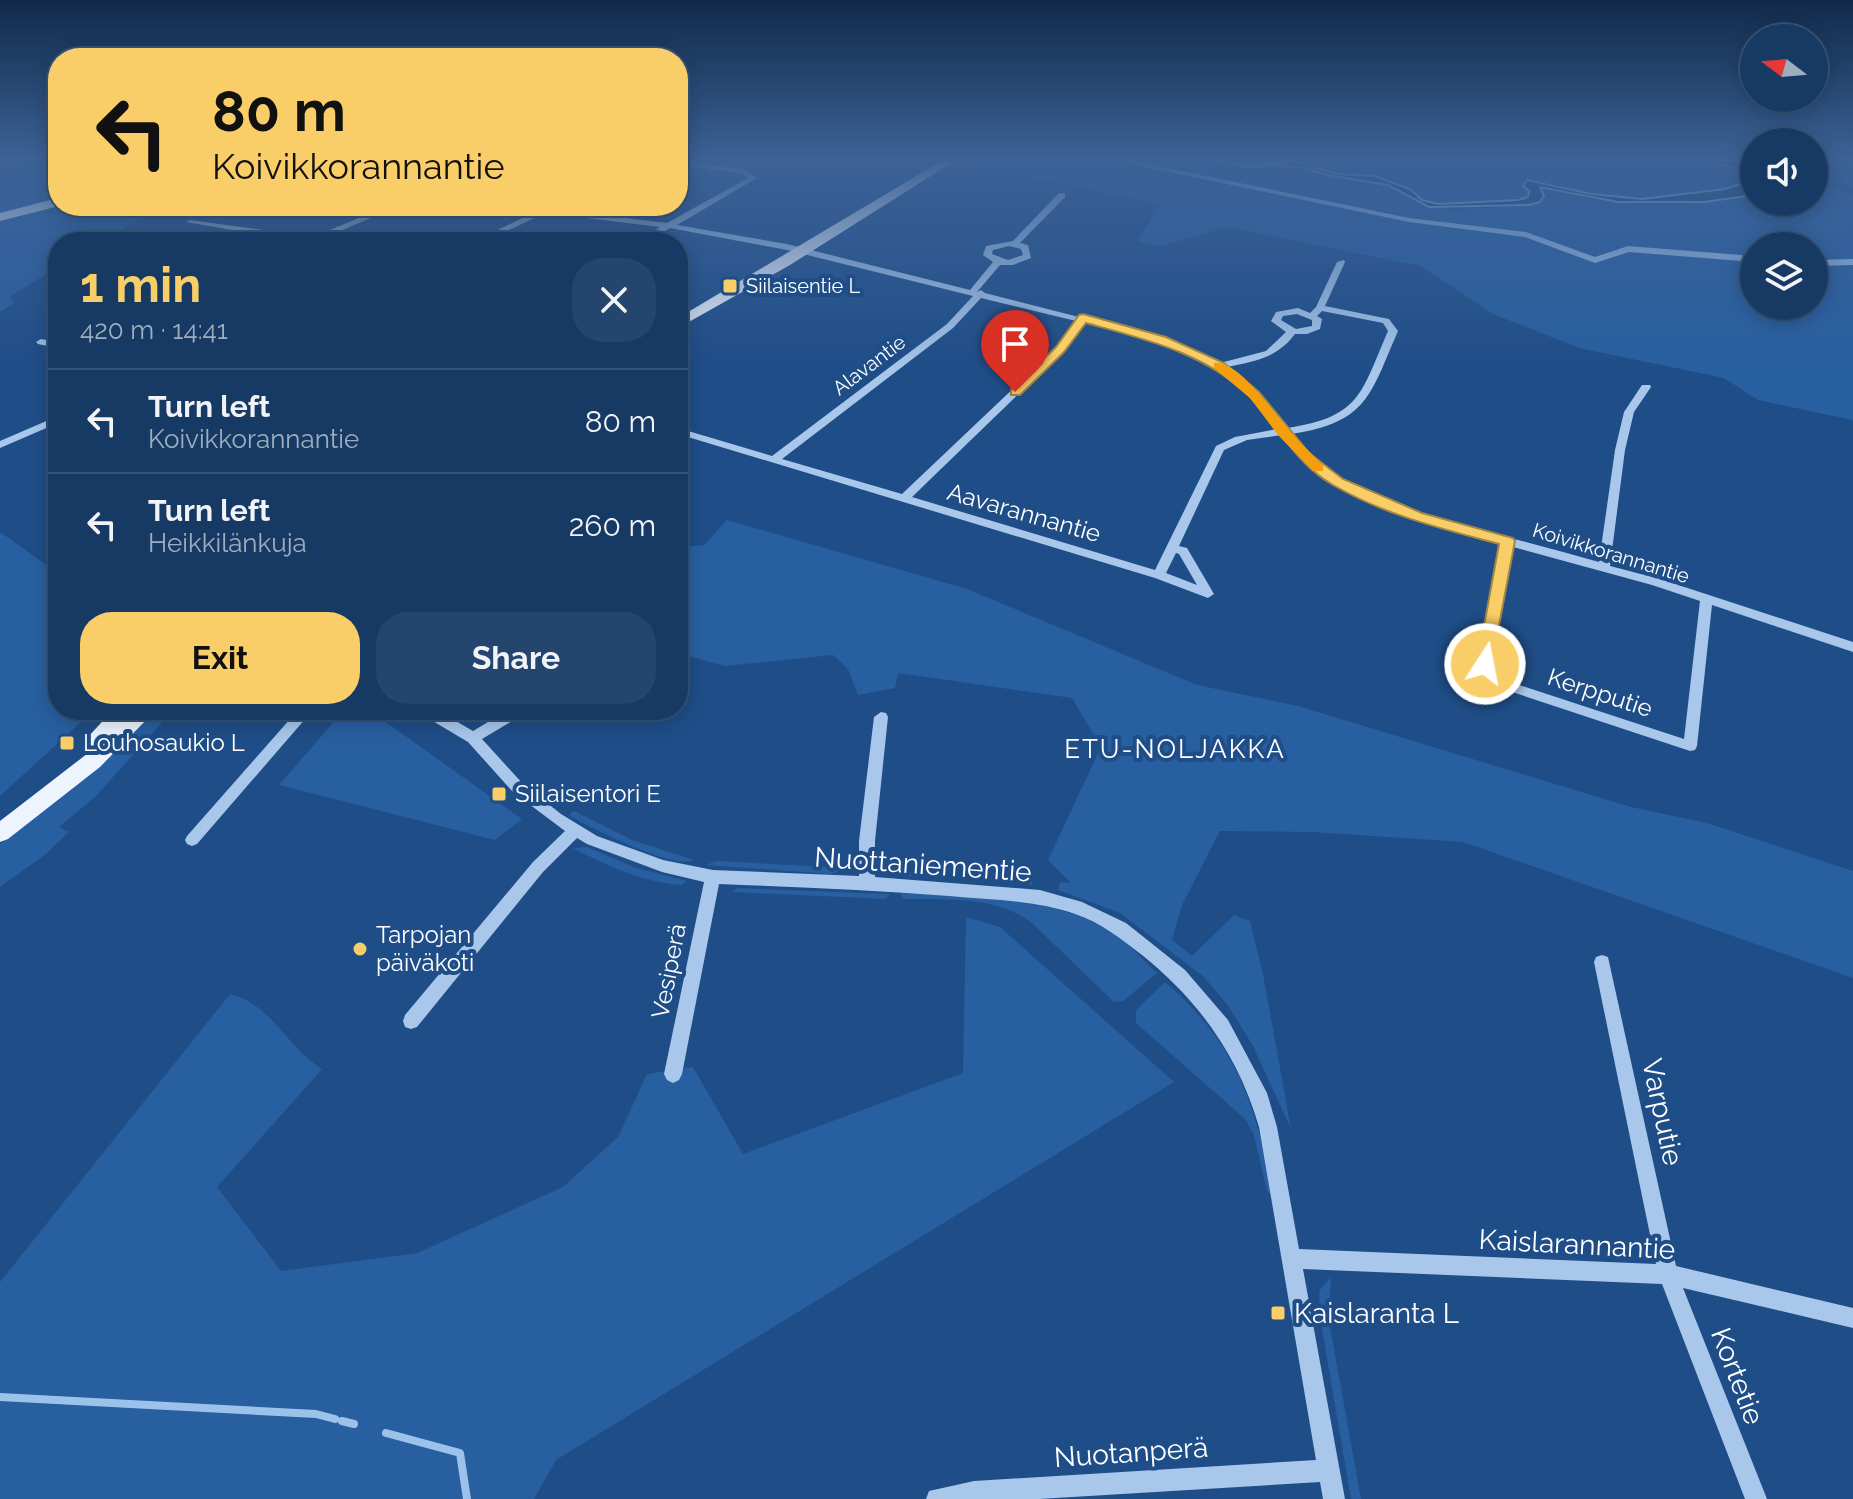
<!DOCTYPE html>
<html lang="en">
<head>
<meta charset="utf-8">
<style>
  body { margin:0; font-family:Raleway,sans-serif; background:#24456e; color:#f1f3f6; height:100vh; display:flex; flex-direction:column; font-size:30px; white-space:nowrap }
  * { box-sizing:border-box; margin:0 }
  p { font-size:26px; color:#9eadbf }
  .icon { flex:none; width:44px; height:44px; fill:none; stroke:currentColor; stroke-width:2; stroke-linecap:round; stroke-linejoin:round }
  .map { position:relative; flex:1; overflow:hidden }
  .panel { position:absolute; left:48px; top:232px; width:640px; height:488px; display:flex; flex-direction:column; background:#173a65; border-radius:32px; box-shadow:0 4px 20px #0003,0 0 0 2px #365479 }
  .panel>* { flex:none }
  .banner { position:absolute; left:48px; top:48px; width:640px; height:168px; border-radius:32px; box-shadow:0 4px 20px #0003,0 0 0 2px #365479; background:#f9ce68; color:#111; overflow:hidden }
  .needle { width:52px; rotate:286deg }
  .tools { position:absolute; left:1740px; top:24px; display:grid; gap:16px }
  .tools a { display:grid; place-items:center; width:88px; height:88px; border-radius:50%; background:#173a65; box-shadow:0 4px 20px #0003,0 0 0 2px #365479; font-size:40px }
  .pin { position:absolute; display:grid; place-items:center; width:68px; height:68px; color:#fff; margin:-82px -34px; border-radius:50% 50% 50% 0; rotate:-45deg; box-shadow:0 0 8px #0007 }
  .pin .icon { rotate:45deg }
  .me { position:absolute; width:88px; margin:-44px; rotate:11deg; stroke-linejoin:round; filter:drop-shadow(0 0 6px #0008) }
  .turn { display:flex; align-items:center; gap:28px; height:168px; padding:0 32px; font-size:36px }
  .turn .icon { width:104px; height:104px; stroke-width:2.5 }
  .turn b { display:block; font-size:56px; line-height:68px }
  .round { display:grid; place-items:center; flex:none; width:84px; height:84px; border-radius:32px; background:#24456e }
  .headline { display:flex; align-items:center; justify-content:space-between; height:136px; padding:0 32px }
  h1 { font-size:48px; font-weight:700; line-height:60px; color:#f9ce68 }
  .action { display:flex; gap:16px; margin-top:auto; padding:16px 32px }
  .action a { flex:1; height:92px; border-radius:32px; background:#f9ce68; color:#111; font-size:32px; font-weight:700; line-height:92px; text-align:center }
  .action a+a { background:#24456e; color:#f1f3f6 }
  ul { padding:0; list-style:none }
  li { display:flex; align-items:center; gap:24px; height:104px; padding:0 32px; border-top:2px solid #365479 }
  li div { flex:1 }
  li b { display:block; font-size:30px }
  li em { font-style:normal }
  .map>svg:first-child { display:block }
  .green { fill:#285fa0; fill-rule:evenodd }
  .water { fill:#153866; stroke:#9cc2ec; stroke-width:2 }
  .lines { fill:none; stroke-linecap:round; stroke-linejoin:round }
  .stream-far1 { stroke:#9cc2ec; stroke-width:4 }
  .stream { stroke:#9cc2ec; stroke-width:8 }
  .minor { fill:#a8c7eb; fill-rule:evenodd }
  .major { fill:#edf4fe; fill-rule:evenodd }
  .highway { fill:#fff; fill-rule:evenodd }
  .route { fill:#f9ce68; stroke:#a28644; stroke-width:2 }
  .slow { fill:#f59e0b }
  .poi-dot { fill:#f9ce68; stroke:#1f4d87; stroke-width:3 }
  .labels { text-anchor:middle; stroke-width:8; stroke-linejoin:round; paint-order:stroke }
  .far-poi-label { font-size:20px; fill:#fff; stroke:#1f4d87; text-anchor:start }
  .far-street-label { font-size:20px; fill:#fff; stroke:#1f4d87 }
  .street-label { font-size:24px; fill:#fff; stroke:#1f4d87 }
  .poi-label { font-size:24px; fill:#fff; stroke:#1f4d87; text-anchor:start }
  .neighbourhood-label { font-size:26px; letter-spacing:2px; fill:#fff; stroke:#1f4d87 }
  .near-street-label { font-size:28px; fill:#fff; stroke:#1f4d87 }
  .near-poi-label { font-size:28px; fill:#fff; stroke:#1f4d87; text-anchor:start }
</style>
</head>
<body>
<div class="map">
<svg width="1853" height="1499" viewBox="0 0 1853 1499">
  <rect width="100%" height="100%" fill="#1f4d87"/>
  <g class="green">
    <path d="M 39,160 L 58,160 L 58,206 L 164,206 L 100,242 L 58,242 L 58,267 L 9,297 L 15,302 L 0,312 L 0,172 Z"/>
    <path d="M 970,160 L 1704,160 L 1742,170 L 1750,181 L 1725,189 L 1642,199 L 1591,194 L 1527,180 L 1529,197 L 1450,205 L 1422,200 L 1410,189 L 1295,162 L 1271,163 L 1388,185 C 1402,191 1412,203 1427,206 C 1458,214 1497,206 1529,205 L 1540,202 L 1539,187 C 1559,188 1579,197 1599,200 C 1638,208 1716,204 1754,195 L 1754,202 L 1814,202 L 1814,183 L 1853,194 L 1853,423 L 1852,420 L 1758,400 L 1724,378 L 1579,348 L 1493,314 L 1421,266 L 1227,227 L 1161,246 L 1138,241 L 1161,204 L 964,164 ZM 1754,246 L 1814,246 L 1814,306 L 1754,306 Z"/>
    <path d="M 1814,160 L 1853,160 L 1853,186 L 1815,174 Z"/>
    <path d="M 727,520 L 967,589 L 1197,685 L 1298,706 L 1631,807 L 1707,823 L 1853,871 L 1853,978 L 1463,842 L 1312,832 L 1220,831 L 1182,905 L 1172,940 L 1192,956 L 1234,915 L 1250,921 L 1263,974 L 1291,1129 L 1253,1046 L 1229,1007 L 1204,977 L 1120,913 L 1058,890 L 1060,882 L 1071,883 L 1048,860 L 1101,747 L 1072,698 L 898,673 L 895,688 L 858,695 L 848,669 L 833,655 L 725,666 L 678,653 L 678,553 L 683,547 L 704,545 Z"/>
    <path d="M 0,532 L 58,573 L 58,710 L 94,710 L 0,796 Z"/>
    <path d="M 153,710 L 173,710 L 96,796 L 59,827 L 69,832 L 46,854 L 0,887 L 0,844 L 34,817 Z"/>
    <path d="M 344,710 L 369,710 L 522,819 L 495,840 L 279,785 Z"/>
    <path d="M 574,811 L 632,840 L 694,860 C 674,870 590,828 569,815 Z"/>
    <path d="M 587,847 L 636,868 L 687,881 L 681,885 C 643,882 607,866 573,848 Z"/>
    <path d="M 716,861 L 848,868 L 831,874 L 706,865 Z"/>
    <path d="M 903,871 L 1033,877 L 1032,885 L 983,879 L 901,876 Z"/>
    <path d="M 738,888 L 889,894 L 889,896 L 885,899 L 732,892 Z"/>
    <path d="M 900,893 C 968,896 1058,895 1116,935 C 1131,945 1143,960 1157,973 L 1123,1001 L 1114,1002 L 1032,923 C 994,895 948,900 903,899 Z"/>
    <path d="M 966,917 L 1000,927 L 1174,1082 L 556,1460 L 534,1499 L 0,1499 L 0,1282 L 230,994 C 272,1004 287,1048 322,1069 L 217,1187 L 281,1271 L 417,1253 L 563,1187 L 618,1137 L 647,1074 L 693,1067 L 743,1154 L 963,1073 Z"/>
    <path d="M 1165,982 C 1238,1044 1255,1106 1274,1196 L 1267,1191 L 1254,1135 L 1245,1119 L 1136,1023 L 1136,1010 Z"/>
    <path d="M 1331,1277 L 1329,1321 L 1361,1499 L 1351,1499 L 1320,1317 L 1319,1291 Z"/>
  </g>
  <path class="water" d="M 1704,160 L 1725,160 L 1754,168 L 1754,195 L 1704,202 L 1618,202 L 1540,187 L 1544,196 L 1540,202 L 1529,205 L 1429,207 L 1388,185 L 1328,175 L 1300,167 L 1278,166 L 1269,162 L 1295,162 L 1337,174 L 1374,176 L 1410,189 L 1422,200 L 1438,204 L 1518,200 L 1528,197 L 1529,191 L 1523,186 L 1527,180 L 1591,194 L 1642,199 L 1725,189 L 1750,181 L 1742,170 Z"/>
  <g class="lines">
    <path class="stream-far1" d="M 1211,160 L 1247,166 L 1283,164"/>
    <g class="stream">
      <path d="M 0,1397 L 316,1414 L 335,1419"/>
      <path d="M 342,1421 L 354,1424"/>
      <path d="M 386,1433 L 460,1453 L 467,1499"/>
    </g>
    <g class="minor">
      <path d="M 1112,160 L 1129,160 L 1409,218 L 1526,232 L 1595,257 L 1628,246 L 1754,256 L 1754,262 L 1629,252 L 1595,263 L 1525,237 L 1409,222 Z"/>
      <path d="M 678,161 L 744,169 L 757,178 L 677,225 L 787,244 L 970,290 L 993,262 L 983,255 L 986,246 L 1013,241 L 1059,193 L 1065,193 L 1065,197 L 1020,243 L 1028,245 L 1031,258 L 1013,265 L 1000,265 L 977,292 L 981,290 L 985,293 L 1079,317 L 1083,315 L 1087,319 L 1165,338 L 1220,363 L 1266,351 L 1286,332 L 1271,321 L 1276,312 L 1298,308 L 1310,313 L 1316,307 L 1337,262 L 1344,260 L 1345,262 L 1325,306 L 1389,319 L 1398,331 C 1370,395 1368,422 1292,434 C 1346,501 1431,516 1510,538 C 1539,545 1569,554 1599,562 L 1615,450 L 1624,412 L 1642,385 L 1650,385 L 1651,387 L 1634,412 L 1625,450 L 1610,566 L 1660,579 L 1853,642 L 1853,652 L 1712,605 L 1697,746 L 1695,750 L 1690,751 L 1497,687 L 1485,679 L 1478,664 L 1502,544 C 1432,525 1356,510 1301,459 C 1294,452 1288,443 1282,435 L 1247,440 L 1224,450 L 1179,546 L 1187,548 L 1214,594 L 1208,598 L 1155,578 L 678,434 L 678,428 L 772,456 L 947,324 L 973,296 L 787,250 L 670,228 L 646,242 L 636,242 L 660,227 L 545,213 L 484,242 L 473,242 L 535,212 L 501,206 L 525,206 L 667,223 L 748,178 L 742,173 L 678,165 ZM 1009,246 L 1021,249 L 1023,255 L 1008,260 L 992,254 L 993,250 ZM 981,298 L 1076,321 L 1057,347 L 902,494 L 782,459 L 953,328 ZM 1322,311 L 1383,323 L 1388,331 C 1361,393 1361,417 1287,428 C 1269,405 1252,383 1227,367 C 1255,361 1277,358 1295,334 L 1307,334 L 1320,329 L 1322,319 L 1317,316 ZM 1297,314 L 1312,320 L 1312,326 L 1296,329 L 1281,320 L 1283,316 ZM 1084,323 C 1135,336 1194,346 1236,382 C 1252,396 1264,413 1277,429 L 1235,437 L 1216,446 L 1155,570 L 912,497 L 1063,351 ZM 1513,547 L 1652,585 L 1700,601 L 1684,739 L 1507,681 L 1495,673 L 1492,664 ZM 1176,553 L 1179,554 L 1197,585 L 1166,573 Z"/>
      <path d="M 388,206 L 399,206 L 314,242 L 301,242 L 186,222 L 190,220 L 301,235 L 308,239 Z"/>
      <path d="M 1853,259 L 1853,265 L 1814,266 L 1814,260 Z"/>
      <path d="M 41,339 L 58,342 L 58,348 L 38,344 L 36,342 Z"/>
      <path d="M 58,416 L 58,423 L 0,448 L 0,441 Z"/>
      <path d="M 298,710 L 313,710 L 197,844 L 192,846 L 187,844 L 185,840 L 187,836 Z"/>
      <path d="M 419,710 L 437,710 L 473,731 L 508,710 L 526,710 L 524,714 L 482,739 L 523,784 L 561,814 L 597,836 L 663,860 L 713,870 L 859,876 L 859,841 L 874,717 L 881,712 L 886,713 L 888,717 L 875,841 L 875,877 L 1040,890 L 1082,902 L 1126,923 L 1185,970 L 1228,1020 L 1267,1093 L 1277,1127 L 1299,1249 L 1656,1264 L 1594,962 L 1596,957 L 1602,955 L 1608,957 L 1676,1266 L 1853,1308 L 1853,1328 L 1683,1288 L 1767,1499 L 1745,1499 L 1662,1284 L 1303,1269 L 1345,1499 L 1323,1499 L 1320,1482 L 1039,1499 L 926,1499 L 929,1491 L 974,1481 L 1316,1460 L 1259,1127 C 1238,1055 1199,1001 1142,955 C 1121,939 1100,922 1075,914 C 1034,900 992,900 949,896 C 873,890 796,887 719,884 L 682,1074 L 679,1080 L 673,1083 L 667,1080 L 664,1074 L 704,882 L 662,872 L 587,844 L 577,838 L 543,872 L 417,1027 L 411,1029 L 405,1027 L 403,1021 L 405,1015 L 533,862 L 565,831 L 513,792 L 468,742 L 421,714 Z"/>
    </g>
    <g class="major">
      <path d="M 943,160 L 956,160 L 790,265 L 678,328 L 678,318 Z"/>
      <path d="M 113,710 L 156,710 L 100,767 L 8,839 L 0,842 L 0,821 L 92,750 L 84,743 L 87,738 Z"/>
    </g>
    <path class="highway" d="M 58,198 L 59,206 L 0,221 L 0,213 Z"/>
  </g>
  <linearGradient id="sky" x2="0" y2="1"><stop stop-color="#112a4a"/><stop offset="0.43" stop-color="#3c6296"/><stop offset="1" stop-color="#3c6296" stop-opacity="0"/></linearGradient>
  <rect width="1853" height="370" fill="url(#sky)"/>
  <path class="route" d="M 1083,314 L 1166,337 L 1224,363 L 1259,392 L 1309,453 L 1343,479 L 1422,513 L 1513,538 L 1515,541 L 1491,668 L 1485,670 L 1477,664 L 1499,544 C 1443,529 1384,515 1333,485 C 1296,464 1279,427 1250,397 C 1206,353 1144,339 1086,323 L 1064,352 L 1020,395 L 1011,395 L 1011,390 L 1056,347 L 1079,315 Z"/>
  <path class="slow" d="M 1214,363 C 1238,360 1272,411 1287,428 C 1298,441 1311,453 1323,465 L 1323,471 L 1313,471 L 1278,435 L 1250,398 L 1214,368 Z"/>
  <g class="poi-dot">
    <rect x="722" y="278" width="16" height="16" rx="4"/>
    <rect x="59" y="735" width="16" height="16" rx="4"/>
    <rect x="491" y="786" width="16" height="16" rx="4"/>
    <circle cx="360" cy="949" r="8"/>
    <rect x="1270" y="1305" width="16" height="16" rx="4"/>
  </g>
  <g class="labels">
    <g class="far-poi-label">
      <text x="746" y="293">Siilaisentie L</text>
    </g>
    <g class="far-street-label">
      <text transform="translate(869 365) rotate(-37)" y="7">Alavantie</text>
      <text transform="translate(1611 553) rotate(17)" y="7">Koivikkorannantie</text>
    </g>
    <g class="street-label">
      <text transform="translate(1024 513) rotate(16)" y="8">Aavarannantie</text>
      <text transform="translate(1600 693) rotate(18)" y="8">Kerpputie</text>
      <text transform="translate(669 971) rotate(-79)" y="8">Vesiperä</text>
    </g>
    <g class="poi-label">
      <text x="83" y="751">Louhosaukio L</text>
      <text x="515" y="802">Siilaisentori E</text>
      <text x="376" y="943">Tarpojan<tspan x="376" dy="28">päiväkoti</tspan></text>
    </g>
    <g class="neighbourhood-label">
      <text x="1175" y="758">ETU-NOLJAKKA</text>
    </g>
    <g class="near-street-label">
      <text transform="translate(923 864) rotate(4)" y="10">Nuottaniementie</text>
      <text transform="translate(1663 1112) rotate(78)" y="10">Varputie</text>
      <text transform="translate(1577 1244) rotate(3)" y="10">Kaislarannantie</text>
      <text transform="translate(1738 1376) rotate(69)" y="10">Kortetie</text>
      <text transform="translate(1131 1452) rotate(-4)" y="10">Nuotanperä</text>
    </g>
    <g class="near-poi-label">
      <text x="1294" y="1323">Kaislaranta L</text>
    </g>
  </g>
</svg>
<div class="tools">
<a><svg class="needle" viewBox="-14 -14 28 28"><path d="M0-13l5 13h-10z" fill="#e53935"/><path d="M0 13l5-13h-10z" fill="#9eadbf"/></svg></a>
<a><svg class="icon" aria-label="sound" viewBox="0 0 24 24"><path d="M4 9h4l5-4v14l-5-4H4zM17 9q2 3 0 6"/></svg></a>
<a><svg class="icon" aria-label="layers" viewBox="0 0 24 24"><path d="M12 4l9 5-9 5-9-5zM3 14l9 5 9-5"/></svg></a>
</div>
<div class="pin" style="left:1015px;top:392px;background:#d93025"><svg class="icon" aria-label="arrive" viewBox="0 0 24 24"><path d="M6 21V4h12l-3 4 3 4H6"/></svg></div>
<svg class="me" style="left:1485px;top:664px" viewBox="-20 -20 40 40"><circle r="17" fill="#f9ce68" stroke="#fff" stroke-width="3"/><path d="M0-11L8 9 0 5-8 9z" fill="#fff"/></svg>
<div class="banner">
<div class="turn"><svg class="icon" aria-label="left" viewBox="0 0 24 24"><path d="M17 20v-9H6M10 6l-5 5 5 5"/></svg><div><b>80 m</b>Koivikkorannantie</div></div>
</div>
<section class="panel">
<div class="headline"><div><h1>1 min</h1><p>420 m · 14:41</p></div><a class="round"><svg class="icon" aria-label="close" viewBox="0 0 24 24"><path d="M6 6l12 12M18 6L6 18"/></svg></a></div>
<ul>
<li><svg class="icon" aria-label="left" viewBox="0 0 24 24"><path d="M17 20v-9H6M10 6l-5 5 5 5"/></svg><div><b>Turn left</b><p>Koivikkorannantie</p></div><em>80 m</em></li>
<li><svg class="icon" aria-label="left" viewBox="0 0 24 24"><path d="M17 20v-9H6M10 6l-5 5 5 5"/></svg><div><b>Turn left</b><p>Heikkilänkuja</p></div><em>260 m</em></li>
</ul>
<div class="action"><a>Exit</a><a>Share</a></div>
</section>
</div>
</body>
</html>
